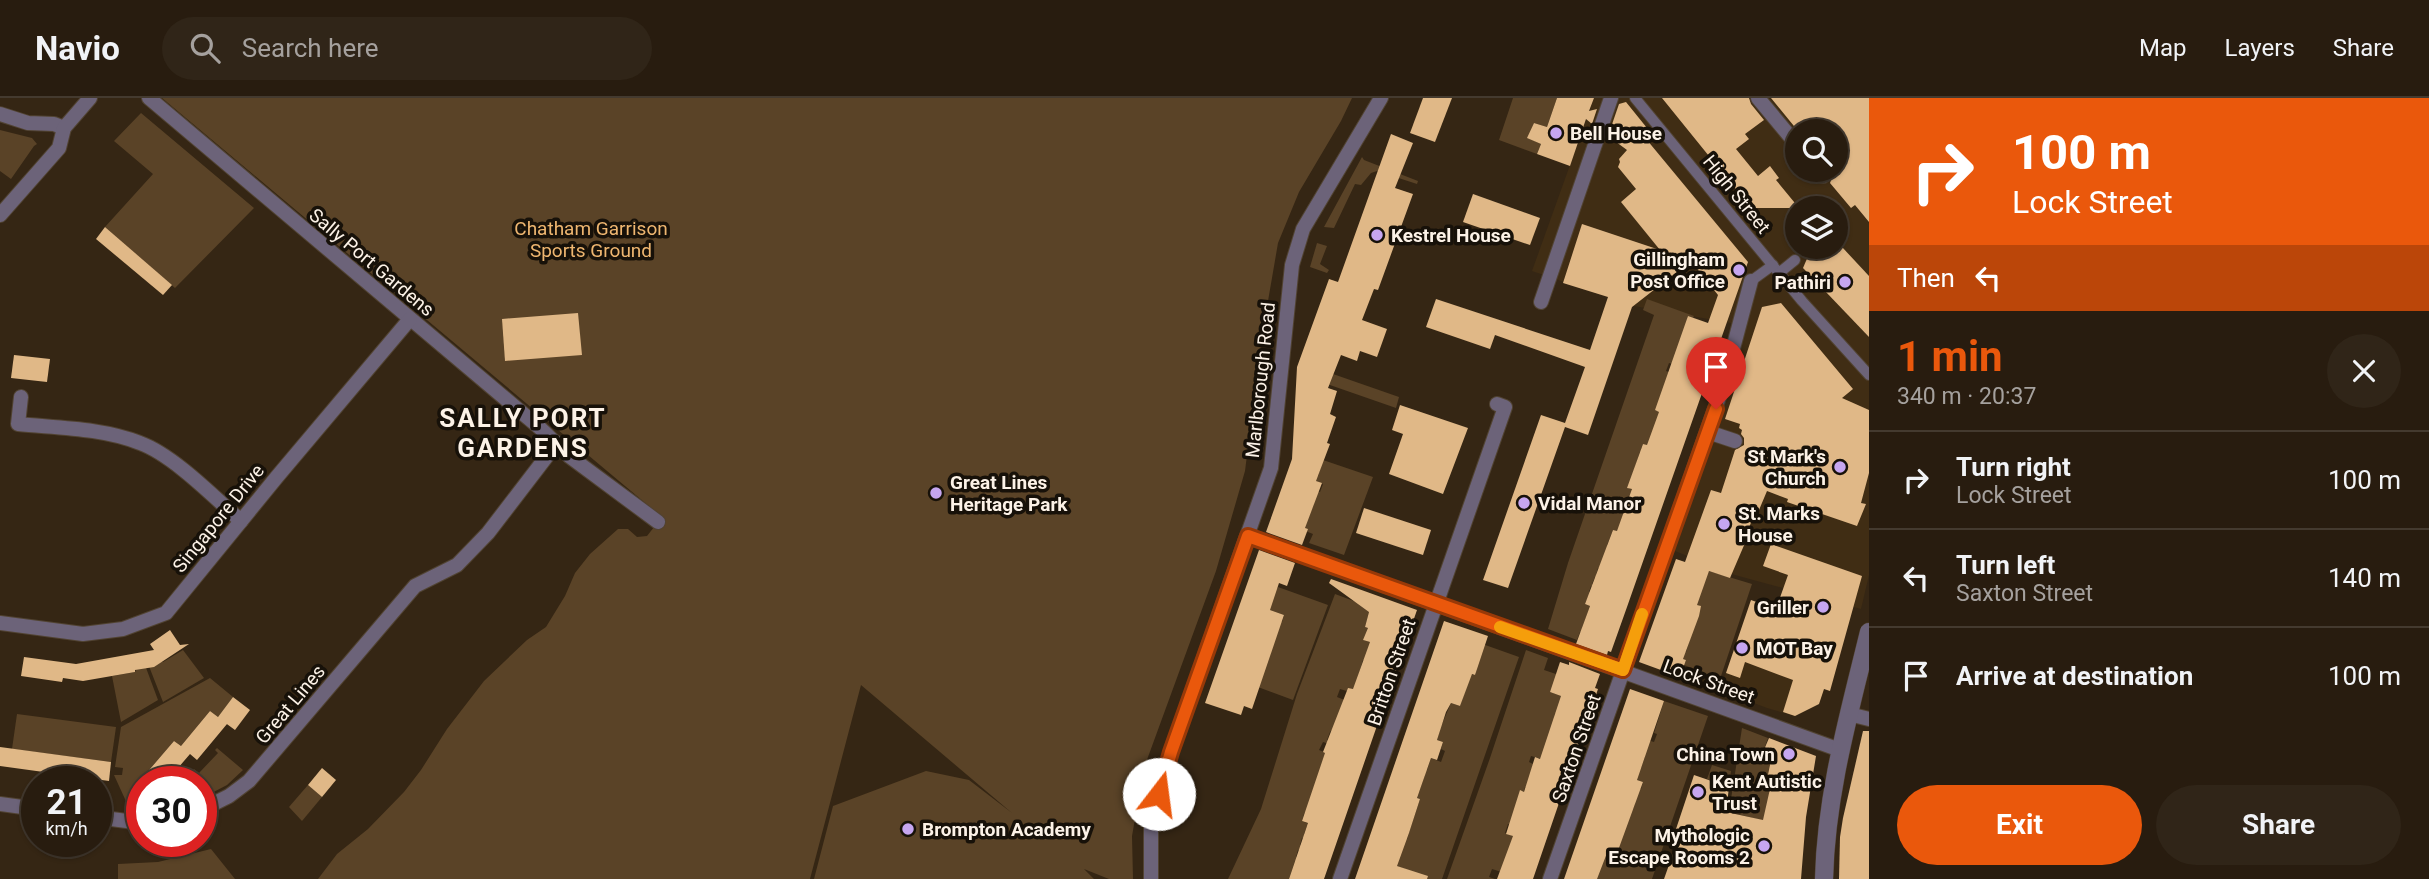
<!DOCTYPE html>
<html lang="en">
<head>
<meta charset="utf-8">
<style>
  body { margin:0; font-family:Roboto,sans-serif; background:#302518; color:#f1f3f6; height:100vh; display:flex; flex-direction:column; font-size:26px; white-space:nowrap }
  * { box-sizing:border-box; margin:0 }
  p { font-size:23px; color:#a5a19e }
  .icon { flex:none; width:38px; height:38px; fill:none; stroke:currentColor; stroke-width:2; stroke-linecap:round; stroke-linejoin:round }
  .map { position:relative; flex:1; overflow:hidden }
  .panel { display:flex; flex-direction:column; background:#281c0f; width:560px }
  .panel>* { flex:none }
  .guide { background:#ea580c; color:#fff; overflow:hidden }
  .tools { position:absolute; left:1785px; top:21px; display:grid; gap:14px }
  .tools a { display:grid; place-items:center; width:63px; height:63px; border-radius:50%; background:#281c0f; box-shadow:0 2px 5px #0004,0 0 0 2px #443a2f; font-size:35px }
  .speed { position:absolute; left:21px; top:668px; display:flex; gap:14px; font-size:35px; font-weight:700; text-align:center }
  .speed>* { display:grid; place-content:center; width:91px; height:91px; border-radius:50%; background:#281c0f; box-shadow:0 2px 5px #0004,0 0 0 2px #443a2f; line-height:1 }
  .speed small { font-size:18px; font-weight:400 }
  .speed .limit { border:10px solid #d22; background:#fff; color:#111 }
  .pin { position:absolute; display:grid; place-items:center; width:60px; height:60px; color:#fff; margin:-72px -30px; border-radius:50% 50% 50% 0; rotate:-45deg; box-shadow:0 0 7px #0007 }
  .pin .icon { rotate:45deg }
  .me { position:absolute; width:77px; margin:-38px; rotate:15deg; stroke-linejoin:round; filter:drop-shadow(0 0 5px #0008) }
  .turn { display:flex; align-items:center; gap:24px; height:147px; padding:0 28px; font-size:32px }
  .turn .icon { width:91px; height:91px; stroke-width:2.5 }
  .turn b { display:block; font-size:49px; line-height:60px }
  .then { display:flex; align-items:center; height:66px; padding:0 28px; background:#0003; gap:14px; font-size:26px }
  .round { display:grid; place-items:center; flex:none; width:74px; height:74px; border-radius:37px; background:#302518 }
  .overview { display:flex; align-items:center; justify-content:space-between; height:119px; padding:0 28px }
  h1 { font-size:42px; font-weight:700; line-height:52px; color:#ea580c }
  .button { display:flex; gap:14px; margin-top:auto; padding:14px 28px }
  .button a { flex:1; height:80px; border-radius:42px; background:#ea580c; color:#fff; font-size:28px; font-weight:700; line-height:80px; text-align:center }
  .button a+a { background:#302518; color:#f1f3f6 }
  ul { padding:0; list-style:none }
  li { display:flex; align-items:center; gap:21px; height:98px; padding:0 28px; border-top:2px solid #443a2f }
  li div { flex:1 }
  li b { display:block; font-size:26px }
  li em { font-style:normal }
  header { display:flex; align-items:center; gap:42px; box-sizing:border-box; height:98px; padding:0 35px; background:#281c0f; border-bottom:2px solid #443a2f }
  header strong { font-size:33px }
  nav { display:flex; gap:38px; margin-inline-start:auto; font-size:24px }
  .search { width:490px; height:63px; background:#302518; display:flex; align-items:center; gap:18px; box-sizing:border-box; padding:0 24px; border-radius:38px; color:#a5a19e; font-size:26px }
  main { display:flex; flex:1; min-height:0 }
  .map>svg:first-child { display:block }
  .built { fill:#402d14; fill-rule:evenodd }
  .green { fill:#5a4327 }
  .building { fill:#e0b887 }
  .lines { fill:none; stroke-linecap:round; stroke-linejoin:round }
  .pedestrian-casing { stroke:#514332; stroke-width:12 }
  .minor-casing { stroke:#514332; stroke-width:16 }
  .tertiary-casing { stroke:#514332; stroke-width:19 }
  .pedestrian { stroke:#6c6379; stroke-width:10 }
  .minor { stroke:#6c6379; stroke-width:14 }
  .tertiary { stroke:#6c6379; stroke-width:18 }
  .route-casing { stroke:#983908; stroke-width:18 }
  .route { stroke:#ea580c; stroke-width:12 }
  .slow { stroke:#f59e0b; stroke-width:12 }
  .poi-dot { fill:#c6a6f0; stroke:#171109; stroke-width:2.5 }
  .labels { text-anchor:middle; stroke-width:7; stroke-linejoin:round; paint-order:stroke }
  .poi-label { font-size:19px; font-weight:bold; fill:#fcf2e7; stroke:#171109; text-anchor:start }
  .street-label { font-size:19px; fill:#fcf2e7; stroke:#171109 }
  .park-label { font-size:19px; fill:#eeb670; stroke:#171109 }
  .district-label { font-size:26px; font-weight:bold; letter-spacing:2px; fill:#fcf2e7; stroke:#171109 }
</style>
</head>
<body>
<header>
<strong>Navio</strong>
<div class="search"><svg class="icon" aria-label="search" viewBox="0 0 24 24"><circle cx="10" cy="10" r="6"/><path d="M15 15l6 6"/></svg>Search here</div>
<nav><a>Map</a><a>Layers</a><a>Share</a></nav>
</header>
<main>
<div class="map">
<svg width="1869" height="781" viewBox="0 0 1869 781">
  <rect width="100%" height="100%" fill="#352614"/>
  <g class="built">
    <path d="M 1594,0 L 1869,0 L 1869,477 L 1861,511 L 1735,477 L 1665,449 L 1737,226 L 1634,208 L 1532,173 ZM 1797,33 L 1836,33 L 1836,72 L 1797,72 ZM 1797,110 L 1836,110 L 1836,149 L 1797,149 Z"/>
    <path d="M 1739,536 L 1824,591 L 1819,606 L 1795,618 L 1767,610 L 1720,592 Z"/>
  </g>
  <g class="green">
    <path d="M 162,0 L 1352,0 L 1341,23 L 1299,94 L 1278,145 L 1262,238 L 1245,373 L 1216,473 L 1144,670 L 1132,738 L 1133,781 L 1109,781 L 1084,771 L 1094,781 L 814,781 L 833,708 L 926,673 L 969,682 L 1012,715 L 861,587 L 810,781 L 318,781 L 337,756 L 368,731 L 404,694 L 421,672 L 447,631 L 484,583 L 527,542 L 546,529 L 565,498 L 575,475 L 590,456 L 618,431 L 628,431 L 637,439 L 647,438 L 662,419 Z"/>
    <path d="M 1513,0 L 1557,0 L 1547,29 L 1534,25 L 1528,40 L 1541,46 L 1537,56 L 1499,42 Z"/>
    <path d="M 141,15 L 254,110 L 175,190 L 105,129 L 153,76 L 114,43 Z"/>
    <path d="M 0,32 L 32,40 L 37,46 L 34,48 L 11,81 L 0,73 Z"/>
    <path d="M 1362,59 L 1364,62 L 1418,83 L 1417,86 L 1377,73 L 1371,75 L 1361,87 L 1355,86 L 1334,130 L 1324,129 Z"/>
    <path d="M 1317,145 L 1327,148 L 1320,166 L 1329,172 L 1327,175 L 1310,169 Z"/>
    <path d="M 1647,201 L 1694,218 L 1693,220 L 1688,218 L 1676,267 L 1669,265 L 1666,273 L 1682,279 L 1655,312 L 1669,317 L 1657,351 L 1643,346 L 1641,351 L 1654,359 L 1640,354 L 1628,390 L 1641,395 C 1620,410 1625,412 1627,437 L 1613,432 L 1607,447 L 1613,476 L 1598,470 L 1596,477 L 1611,482 L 1610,484 L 1595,479 L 1592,486 L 1607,494 L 1591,488 L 1589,494 L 1605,501 L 1588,499 L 1585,506 L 1590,508 L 1582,530 L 1590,537 L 1580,534 L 1577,542 L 1548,531 L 1568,465 L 1654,217 L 1643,212 Z"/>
    <path d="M 1333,276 L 1399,299 L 1396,310 L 1327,286 Z"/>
    <path d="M 1323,362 L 1373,379 L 1344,457 L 1309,445 L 1313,436 L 1303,432 L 1314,406 L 1304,388 L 1320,394 L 1323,386 L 1306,379 L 1308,375 L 1318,378 Z"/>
    <path d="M 1709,473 L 1752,486 L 1720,581 L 1684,567 L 1686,562 L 1666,554 L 1668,548 L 1686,554 L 1700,508 L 1685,503 Z"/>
    <path d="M 1278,489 L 1328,507 L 1293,602 L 1239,582 L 1262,518 L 1282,524 L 1284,517 L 1264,510 Z"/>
    <path d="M 1335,496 L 1389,516 L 1369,514 L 1365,529 L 1382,536 L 1363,542 L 1370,544 L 1371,565 L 1363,562 L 1353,595 L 1340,591 L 1337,599 L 1357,607 L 1330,634 L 1327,642 L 1342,650 L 1323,644 L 1319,652 L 1339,660 L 1304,716 L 1302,723 L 1314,728 L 1314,730 L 1307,728 L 1304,736 L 1311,738 L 1309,742 L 1302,740 L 1300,747 L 1307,750 L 1306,754 L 1298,752 L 1296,759 L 1303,761 L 1295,763 L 1289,781 L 1228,781 L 1261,711 L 1297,596 Z"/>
    <path d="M 1474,543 L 1519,559 L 1442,781 L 1397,781 L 1405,771 L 1397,768 L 1396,737 L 1407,741 L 1420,701 L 1410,697 L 1412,692 L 1419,694 L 1425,677 L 1419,670 L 1427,672 L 1431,660 L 1441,664 L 1445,653 L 1441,651 L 1443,644 L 1437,642 L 1440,632 L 1432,629 L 1442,626 L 1451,605 L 1460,608 L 1471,576 L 1475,577 L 1477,570 Z"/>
    <path d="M 183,552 L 204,580 L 163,604 L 145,558 L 163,564 Z"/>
    <path d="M 1526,552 L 1548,560 L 1544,572 L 1559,577 L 1550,594 L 1570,601 L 1563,617 L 1555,615 L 1548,663 L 1531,658 L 1529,664 L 1533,666 L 1528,690 L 1525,689 L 1524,694 L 1521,693 L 1524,731 L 1508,726 L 1505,735 L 1514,738 L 1508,776 L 1492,771 L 1489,779 L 1495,781 L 1447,781 L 1490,660 Z"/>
    <path d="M 142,559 L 158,602 L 121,624 L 112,578 L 135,574 Z"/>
    <path d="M 210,580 L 233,599 L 218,619 L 210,613 L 181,648 L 174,643 L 144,678 L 149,682 L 142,684 L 142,713 L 130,712 L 114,677 L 122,677 L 123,670 L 115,669 L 121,629 Z"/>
    <path d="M 1664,603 L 1708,618 L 1652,781 L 1596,781 L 1599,752 L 1617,758 L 1619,751 L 1602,745 L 1633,711 L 1635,706 L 1622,685 L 1641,691 L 1643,684 L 1625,678 L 1637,669 L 1641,670 L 1645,659 L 1641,657 L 1637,639 L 1654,644 L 1657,636 L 1654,635 Z"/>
    <path d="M 17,616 L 116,629 L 111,664 L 12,651 Z"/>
    <path d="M 1742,630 L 1768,640 L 1763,654 L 1785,663 L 1773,672 L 1769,671 L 1767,681 L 1777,684 L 1773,725 L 1729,714 Z"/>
    <path d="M 217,650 L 243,672 L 227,687 L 206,698 L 201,694 L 201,684 L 190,684 L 186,681 L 194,671 L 199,675 L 218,655 L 215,652 Z"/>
    <path d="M 1712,667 L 1731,673 L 1729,689 L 1707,681 Z"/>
    <path d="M 308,687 L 322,699 L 302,723 L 289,709 Z"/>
    <path d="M 211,751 L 235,781 L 118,781 L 118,766 L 158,764 Z"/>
  </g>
  <g class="building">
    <path d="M 1423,0 L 1452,0 L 1435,44 L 1410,35 Z"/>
    <path d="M 1557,0 L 1594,0 L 1589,13 L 1597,11 L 1592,26 L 1586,21 L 1570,68 L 1537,56 L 1541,46 L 1527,40 L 1534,25 L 1547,29 Z"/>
    <path d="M 1662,0 L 1749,0 L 1751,6 L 1764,22 L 1745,36 L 1749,41 L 1736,51 L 1758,78 L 1770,68 L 1779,80 L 1776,82 L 1799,110 L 1751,110 Z"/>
    <path d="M 1771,0 L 1869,0 L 1869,124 L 1855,107 L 1851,110 L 1830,85 L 1832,80 L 1831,74 L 1836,72 L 1836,33 L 1798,33 Z"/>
    <path d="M 1626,4 L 1647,30 L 1642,36 L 1748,164 L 1627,509 L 1611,554 L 1608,553 L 1607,557 L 1576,546 L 1590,508 L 1585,506 L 1613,432 L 1617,433 L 1632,391 L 1627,390 L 1643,346 L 1647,347 L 1659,314 L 1655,312 L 1688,218 L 1708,225 L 1718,197 L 1691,163 L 1632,209 L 1588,337 L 1565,329 L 1508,490 L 1483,482 L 1541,317 L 1565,325 L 1585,269 L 1495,237 L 1490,251 L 1426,229 L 1436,201 L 1590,252 L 1608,199 L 1563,185 L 1582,126 L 1660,152 L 1621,104 L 1636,91 L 1618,69 L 1620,64 L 1619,61 L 1627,52 L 1608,38 L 1619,6 Z"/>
    <path d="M 1391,36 L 1413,45 L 1395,90 L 1413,96 L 1378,192 L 1374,191 L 1362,222 L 1387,231 L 1377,259 L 1360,253 L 1357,263 L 1341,257 L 1328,290 L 1337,293 L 1330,316 L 1336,319 L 1327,345 L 1330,346 L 1316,383 L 1322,385 L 1305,430 L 1308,431 L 1302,447 L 1266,434 L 1292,361 L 1297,269 L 1329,181 L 1338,184 Z"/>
    <path d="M 1473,96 L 1540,120 L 1530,147 L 1463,124 Z"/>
    <path d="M 105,129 L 172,187 L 163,197 L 96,141 Z"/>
    <path d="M 1812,149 L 1842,149 L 1869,178 L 1869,239 L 1803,170 Z"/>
    <path d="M 1781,205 L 1853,291 L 1842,300 L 1869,312 L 1869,375 L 1861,405 L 1866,406 L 1857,428 L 1787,404 L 1788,401 L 1767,393 L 1759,412 L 1756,411 L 1746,438 L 1748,438 L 1730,480 L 1709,473 L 1697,507 L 1701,508 L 1699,518 L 1683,561 L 1686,562 L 1680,579 L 1639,564 L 1676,461 L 1685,464 L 1711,392 L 1721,395 L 1735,352 L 1744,347 L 1744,340 L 1741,336 L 1742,332 L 1739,330 L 1740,326 L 1725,321 L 1762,209 Z"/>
    <path d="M 578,215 L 582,257 L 505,263 L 502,221 Z"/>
    <path d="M 14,257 L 50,261 L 47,284 L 11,280 Z"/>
    <path d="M 1400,307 L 1468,330 L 1443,396 L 1389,376 L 1403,336 L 1392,332 Z"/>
    <path d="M 1364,410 L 1431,432 L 1423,457 L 1356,435 Z"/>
    <path d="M 1771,446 L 1862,478 L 1830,593 L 1824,591 L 1819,606 L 1795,618 L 1783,614 L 1793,582 L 1745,564 L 1740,580 L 1726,575 L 1751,502 L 1776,511 L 1788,477 L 1763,468 Z"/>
    <path d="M 1259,452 L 1295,465 L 1287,488 L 1279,485 L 1270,512 L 1284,517 L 1252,611 L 1244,608 L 1241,617 L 1205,605 Z"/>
    <path d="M 1331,481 L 1417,512 L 1324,781 L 1289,781 L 1308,725 L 1302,723 L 1325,655 L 1323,654 L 1348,590 L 1353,591 L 1370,544 L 1363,542 L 1368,530 L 1365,529 L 1369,514 L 1329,485 Z"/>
    <path d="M 1444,523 L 1488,538 L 1475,577 L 1472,576 L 1460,608 L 1451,605 L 1446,614 L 1437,642 L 1443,644 L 1437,662 L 1431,660 L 1417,700 L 1420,701 L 1409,735 L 1397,768 L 1428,778 L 1427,781 L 1355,781 Z"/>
    <path d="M 170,532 L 180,547 L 189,546 L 154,569 L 135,572 L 135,574 L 83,583 L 63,580 L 62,584 L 21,578 L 24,559 L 76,566 L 154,552 L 150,546 Z"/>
    <path d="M 1560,564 L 1569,567 L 1569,564 L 1600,576 L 1595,590 L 1598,591 L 1533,781 L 1497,781 L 1513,738 L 1506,736 L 1520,692 L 1524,694 L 1535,659 L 1540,661 L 1561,598 L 1550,594 Z"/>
    <path d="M 1630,591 L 1664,603 L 1637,682 L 1643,684 L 1616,758 L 1607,755 L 1597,781 L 1564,781 Z"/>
    <path d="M 233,599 L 250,612 L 235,632 L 220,621 L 227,626 L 197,662 L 190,656 L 166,684 L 151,684 L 144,678 L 174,643 L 181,648 L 210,613 L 218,619 Z"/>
    <path d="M 1863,633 L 1869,633 L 1869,781 L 1839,781 L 1840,739 L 1843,720 Z"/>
    <path d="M 1769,640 L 1816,658 L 1806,719 L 1801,781 L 1664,781 L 1681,733 L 1676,731 L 1694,677 L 1729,689 L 1726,714 L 1763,722 L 1772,682 L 1767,681 L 1772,658 L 1763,654 Z"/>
    <path d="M 0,649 L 111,664 L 109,683 L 0,668 Z"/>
    <path d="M 322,670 L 336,682 L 322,699 L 308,687 Z"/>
  </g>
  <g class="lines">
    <g class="pedestrian-casing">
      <g id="pedestrian">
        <path d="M 1635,0 L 1802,203 L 1869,277"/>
        <path d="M 1779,175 L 1795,162"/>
        <path d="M 1751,183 L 1773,167"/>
      </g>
    </g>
    <g class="minor-casing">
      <g id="minor">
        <path d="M 149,0 L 540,330 L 569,358 L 658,424"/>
        <path d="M 1758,0 L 1797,47"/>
        <path d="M 0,16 L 28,25 L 54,26 L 64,30"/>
        <path d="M 1817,72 L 1823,78"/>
        <path d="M 0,117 L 59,50 L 64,30 L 90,0"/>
        <path d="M 1541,204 L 1611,0"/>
        <path d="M 21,299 L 18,326 C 58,330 102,330 140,345 C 173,357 214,399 241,423"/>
        <path d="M 1708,334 L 1735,343"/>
        <path d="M 1248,438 L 1840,652"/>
        <path d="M 0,525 L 83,536 L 123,531 L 166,515 L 276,380 L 410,221"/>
        <path d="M 1849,616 L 1869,621"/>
        <path d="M 0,706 L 37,711"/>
        <path d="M 201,712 L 229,698 L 249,683 L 415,488 L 457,467 L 488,435 L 557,345"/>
        <path d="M 96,719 L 142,725"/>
        <path d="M 1151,781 L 1151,729 L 1167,665 L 1271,370 L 1292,167 L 1303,131 L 1381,0"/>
        <path d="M 1340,781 L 1505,309 L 1497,306"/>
        <path d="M 1550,781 L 1723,288 L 1751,183"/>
      </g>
    </g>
    <g class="tertiary-casing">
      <path id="tertiary" d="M 1824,781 C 1826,696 1849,616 1869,534"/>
    </g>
    <use href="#pedestrian" class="pedestrian"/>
    <use href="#minor" class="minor"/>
    <use href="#tertiary" class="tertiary"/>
  </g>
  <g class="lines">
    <g class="route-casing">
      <path id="route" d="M 1159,696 L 1171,654 L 1248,438 L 1623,572 L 1716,311"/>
    </g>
    <use href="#route" class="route"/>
    <path class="slow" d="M 1500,529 L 1623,572 L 1642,516"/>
  </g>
  <g class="poi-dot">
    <circle cx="1556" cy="35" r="7"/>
    <circle cx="1377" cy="137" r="7"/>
    <circle cx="1739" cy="172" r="7"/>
    <circle cx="1845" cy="184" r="7"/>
    <circle cx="1840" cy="369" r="7"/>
    <circle cx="936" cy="395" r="7"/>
    <circle cx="1524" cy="405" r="7"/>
    <circle cx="1724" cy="426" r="7"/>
    <circle cx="1823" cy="509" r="7"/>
    <circle cx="1742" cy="550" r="7"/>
    <circle cx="1789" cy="656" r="7"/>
    <circle cx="1698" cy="694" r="7"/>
    <circle cx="908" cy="731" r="7"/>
    <circle cx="1764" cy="748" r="7"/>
  </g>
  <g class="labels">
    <g class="poi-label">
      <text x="1570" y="42">Bell House</text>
      <text x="1391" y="144">Kestrel House</text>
      <text x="1725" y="168" text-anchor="end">Gillingham<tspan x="1725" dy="22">Post Office</tspan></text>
      <text x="1831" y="191" text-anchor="end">Pathiri</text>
      <text x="1826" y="365" text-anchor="end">St Mark's<tspan x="1826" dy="22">Church</tspan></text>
      <text x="950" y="391">Great Lines<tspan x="950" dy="22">Heritage Park</tspan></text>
      <text x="1538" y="412">Vidal Manor</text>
      <text x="1738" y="422">St. Marks<tspan x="1738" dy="22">House</tspan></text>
      <text x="1809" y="516" text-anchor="end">Griller</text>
      <text x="1756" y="557">MOT Bay</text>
      <text x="1775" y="663" text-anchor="end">China Town</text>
      <text x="1712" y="690">Kent Autistic<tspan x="1712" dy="22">Trust</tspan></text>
      <text x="922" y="738">Brompton Academy</text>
      <text x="1750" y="744" text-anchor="end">Mythologic<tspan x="1750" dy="22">Escape Rooms 2</tspan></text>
    </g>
    <g class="street-label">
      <text transform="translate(1737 96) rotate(51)" y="7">High Street</text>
      <text transform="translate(372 164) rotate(40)" y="7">Sally Port Gardens</text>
      <text transform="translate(1260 282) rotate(-84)" y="7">Marlborough Road</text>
      <text transform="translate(218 420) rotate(-51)" y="7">Singapore Drive</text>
      <text transform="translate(1391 574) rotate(-71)" y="7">Britton Street</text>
      <text transform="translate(1709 583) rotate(20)" y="7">Lock Street</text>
      <text transform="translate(290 606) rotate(-50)" y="7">Great Lines</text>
      <text transform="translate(1576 650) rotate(-71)" y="7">Saxton Street</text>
    </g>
    <g class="park-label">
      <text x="591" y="137">Chatham Garrison<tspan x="591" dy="22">Sports Ground</tspan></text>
    </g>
    <g class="district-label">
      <text x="523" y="329">SALLY PORT<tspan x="523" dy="30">GARDENS</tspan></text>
    </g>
  </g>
</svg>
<div class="tools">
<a><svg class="icon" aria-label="search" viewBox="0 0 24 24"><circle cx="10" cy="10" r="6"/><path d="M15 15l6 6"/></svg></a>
<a><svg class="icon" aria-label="layers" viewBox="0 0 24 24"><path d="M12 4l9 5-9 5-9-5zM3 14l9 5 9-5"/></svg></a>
</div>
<div class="speed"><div>21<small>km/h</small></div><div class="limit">30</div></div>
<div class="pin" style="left:1716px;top:311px;background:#d93025"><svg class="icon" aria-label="arrive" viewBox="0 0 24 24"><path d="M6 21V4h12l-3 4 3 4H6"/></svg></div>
<svg class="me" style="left:1159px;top:696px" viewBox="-20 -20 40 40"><circle r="19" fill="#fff"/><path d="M0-13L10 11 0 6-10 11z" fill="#ea580c"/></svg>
</div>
<section class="panel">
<div class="guide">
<div class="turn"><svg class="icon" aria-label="right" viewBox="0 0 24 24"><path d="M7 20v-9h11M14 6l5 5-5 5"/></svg><div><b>100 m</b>Lock Street</div></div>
<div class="then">Then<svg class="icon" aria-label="left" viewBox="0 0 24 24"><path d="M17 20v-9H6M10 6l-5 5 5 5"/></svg></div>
</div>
<div class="overview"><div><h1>1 min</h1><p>340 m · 20:37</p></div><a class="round"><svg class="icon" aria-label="close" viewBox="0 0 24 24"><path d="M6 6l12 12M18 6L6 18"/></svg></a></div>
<ul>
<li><svg class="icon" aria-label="right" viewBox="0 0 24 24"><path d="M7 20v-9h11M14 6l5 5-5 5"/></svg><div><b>Turn right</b><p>Lock Street</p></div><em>100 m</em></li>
<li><svg class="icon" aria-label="left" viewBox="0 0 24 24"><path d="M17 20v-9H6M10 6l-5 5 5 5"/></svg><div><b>Turn left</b><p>Saxton Street</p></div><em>140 m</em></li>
<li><svg class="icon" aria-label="arrive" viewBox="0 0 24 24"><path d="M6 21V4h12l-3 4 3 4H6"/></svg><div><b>Arrive at destination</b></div><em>100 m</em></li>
</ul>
<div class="button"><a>Exit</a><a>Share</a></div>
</section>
</main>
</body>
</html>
